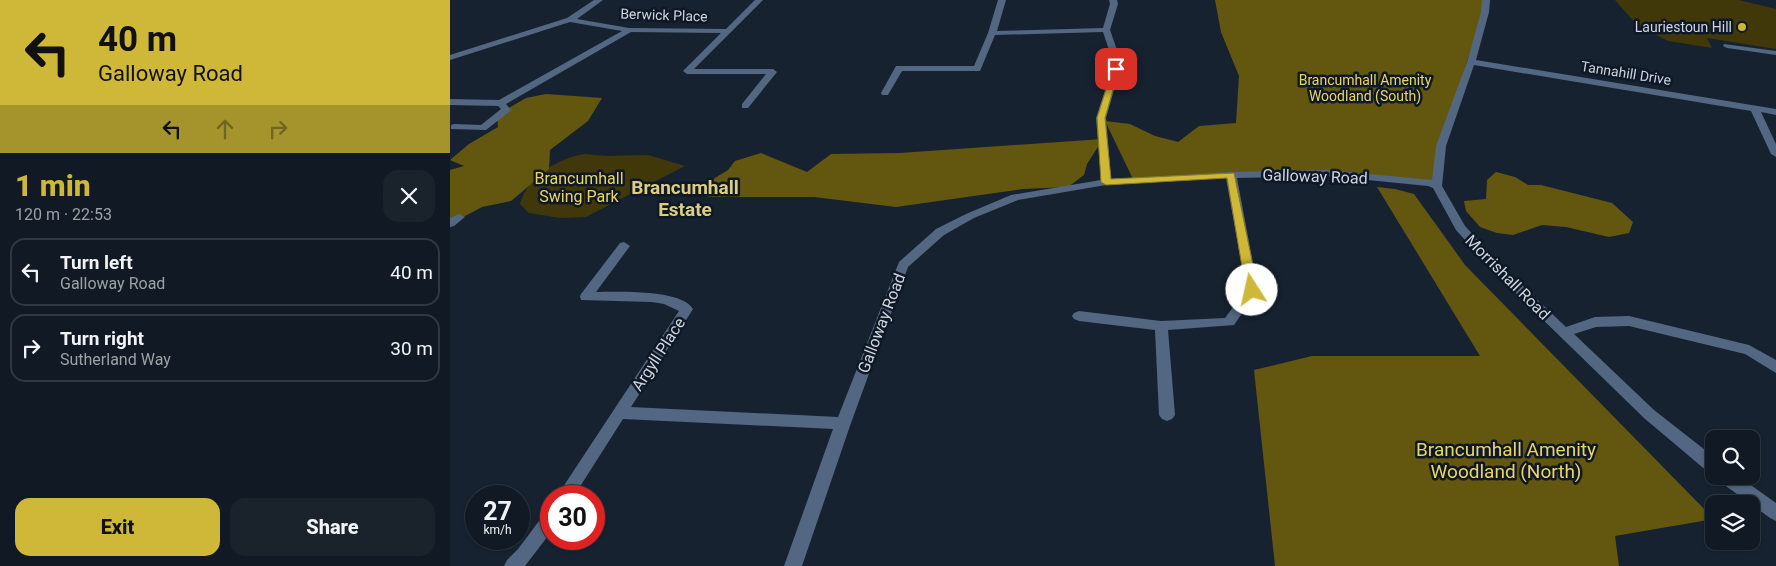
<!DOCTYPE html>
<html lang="en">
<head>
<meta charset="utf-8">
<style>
  body { margin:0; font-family:Roboto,sans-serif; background:#1a232c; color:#f1f3f6; height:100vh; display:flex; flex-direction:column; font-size:19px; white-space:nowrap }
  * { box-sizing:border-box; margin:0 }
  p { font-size:16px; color:#9ca1a6 }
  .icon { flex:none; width:28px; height:28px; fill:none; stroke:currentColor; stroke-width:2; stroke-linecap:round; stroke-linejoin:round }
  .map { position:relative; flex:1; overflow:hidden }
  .drawer { display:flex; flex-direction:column; background:#111a24; width:450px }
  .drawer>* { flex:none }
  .guide { background:#cfb837; color:#111; overflow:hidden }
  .buttons { position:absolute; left:1255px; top:430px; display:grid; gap:10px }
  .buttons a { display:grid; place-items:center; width:55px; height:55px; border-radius:10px; background:#111a24; box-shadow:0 1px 4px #0004,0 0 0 1px #303841; font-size:25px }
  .speed { position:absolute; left:15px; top:485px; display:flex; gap:10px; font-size:25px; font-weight:700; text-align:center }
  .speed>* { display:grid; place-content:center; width:65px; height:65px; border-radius:50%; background:#111a24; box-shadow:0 1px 4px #0004,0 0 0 1px #303841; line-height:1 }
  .speed small { font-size:12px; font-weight:400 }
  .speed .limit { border:8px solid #d22; background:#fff; color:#111 }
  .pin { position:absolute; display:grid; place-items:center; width:42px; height:42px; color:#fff; margin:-21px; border-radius:10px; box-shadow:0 2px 8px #0006 }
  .me { position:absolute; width:55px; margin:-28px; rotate:350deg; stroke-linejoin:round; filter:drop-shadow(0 0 4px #0008) }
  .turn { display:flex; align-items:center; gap:18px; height:105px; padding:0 15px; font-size:22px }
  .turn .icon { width:65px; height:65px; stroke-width:2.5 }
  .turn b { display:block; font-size:35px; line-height:42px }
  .lanes { display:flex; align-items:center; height:48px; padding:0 15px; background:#0003; justify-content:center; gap:25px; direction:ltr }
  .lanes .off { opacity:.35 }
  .round { display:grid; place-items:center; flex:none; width:52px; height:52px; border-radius:15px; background:#1a232c }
  .summary { display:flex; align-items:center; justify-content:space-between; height:85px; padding:0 15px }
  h1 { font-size:30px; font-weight:800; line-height:38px; color:#cfb837 }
  .cta { display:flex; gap:10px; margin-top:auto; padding:10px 15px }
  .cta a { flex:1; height:58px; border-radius:15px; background:#cfb837; color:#111; font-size:20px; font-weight:800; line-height:58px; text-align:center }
  .cta a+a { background:#1a232c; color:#f1f3f6 }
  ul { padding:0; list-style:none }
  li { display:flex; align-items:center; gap:15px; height:68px; margin:0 10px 8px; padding:0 5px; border:2px solid #303841; border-radius:15px }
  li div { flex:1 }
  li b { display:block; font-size:19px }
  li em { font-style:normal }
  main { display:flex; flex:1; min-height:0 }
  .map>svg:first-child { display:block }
  .green { fill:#41380a }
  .forest { fill:#635710 }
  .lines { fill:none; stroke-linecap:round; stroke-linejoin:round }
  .minor { fill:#536782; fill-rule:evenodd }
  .route { fill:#cfb837; stroke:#877824 }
  .poi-dot { fill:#cfb837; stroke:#0e1826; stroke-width:2 }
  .labels { text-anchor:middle; stroke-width:5; stroke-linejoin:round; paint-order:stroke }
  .far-street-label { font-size:14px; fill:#ced5df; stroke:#0e1826 }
  .far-poi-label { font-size:14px; fill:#ced5df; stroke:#0e1826; text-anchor:end }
  .far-park-label { font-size:14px; fill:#ebd55f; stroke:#0e1826 }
  .street-label { font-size:16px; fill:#ced5df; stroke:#0e1826 }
  .park-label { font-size:16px; fill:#ebd55f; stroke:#0e1826 }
  .quarter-label { font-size:19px; font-weight:bold; fill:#ddcd7f; stroke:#0e1826 }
  .near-park-label { font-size:19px; fill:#ebd55f; stroke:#0e1826 }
</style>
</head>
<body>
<main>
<section class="drawer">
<div class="guide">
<div class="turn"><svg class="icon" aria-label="left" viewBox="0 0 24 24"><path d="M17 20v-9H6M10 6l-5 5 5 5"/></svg><div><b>40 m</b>Galloway Road</div></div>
<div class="lanes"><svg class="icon" aria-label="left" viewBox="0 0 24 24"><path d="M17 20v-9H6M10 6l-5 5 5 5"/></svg><svg class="icon off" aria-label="ahead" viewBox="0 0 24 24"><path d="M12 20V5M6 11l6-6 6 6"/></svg><svg class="icon off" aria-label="right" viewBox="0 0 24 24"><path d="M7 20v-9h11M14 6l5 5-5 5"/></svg></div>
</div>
<div class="summary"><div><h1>1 min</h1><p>120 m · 22:53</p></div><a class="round"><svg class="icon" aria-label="close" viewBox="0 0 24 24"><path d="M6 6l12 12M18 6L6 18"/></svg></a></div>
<ul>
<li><svg class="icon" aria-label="left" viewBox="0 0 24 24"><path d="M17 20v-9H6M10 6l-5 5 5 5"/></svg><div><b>Turn left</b><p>Galloway Road</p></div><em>40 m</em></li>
<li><svg class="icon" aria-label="right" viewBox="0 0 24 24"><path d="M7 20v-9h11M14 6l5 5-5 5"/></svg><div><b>Turn right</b><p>Sutherland Way</p></div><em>30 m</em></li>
</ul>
<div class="cta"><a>Exit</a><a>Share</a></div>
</section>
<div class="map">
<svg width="1326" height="566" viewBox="0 0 1326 566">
  <rect width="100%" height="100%" fill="#172230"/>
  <g class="green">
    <path d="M 1165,0 L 1289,0 L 1326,9 L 1326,49 L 1257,38 L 1262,48 L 1218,41 L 1187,25 Z"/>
    <path d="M 134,154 L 156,156 L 198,155 L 235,166 L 136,217 L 110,218 L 79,213 L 70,204 C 78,176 107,159 134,154 Z"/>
  </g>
  <g class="forest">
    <path d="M 765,0 L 1036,0 L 991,146 L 987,186 L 877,173 L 684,181 L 655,121 L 680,124 L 705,136 L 728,142 L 749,126 L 786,123 L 789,76 L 771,32 Z"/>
    <path d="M 96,94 L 152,98 L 138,121 L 100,150 L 99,169 L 61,201 L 32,207 L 0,224 L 0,170 L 14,166 L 0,160 L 19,144 L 48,127 L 47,115 L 76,98 Z"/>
    <path d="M 653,139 L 637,164 L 634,175 L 618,187 L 573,189 L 446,207 L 364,197 L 258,197 L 247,189 L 278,170 L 285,161 L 311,153 L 357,172 L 381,154 L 450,153 Z"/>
    <path d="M 1046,172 L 1065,177 L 1078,185 L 1091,185 L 1162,203 L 1183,222 L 1179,233 L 1159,237 L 1116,227 L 1092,225 L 1063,235 L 1047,233 L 1030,227 L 1016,211 L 1014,201 L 1036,199 L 1037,180 Z"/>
    <path d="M 927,187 L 945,189 L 964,194 L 1015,265 L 1264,519 L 1165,536 L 1169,566 L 825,566 L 804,370 L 862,356 L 1030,356 Z"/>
  </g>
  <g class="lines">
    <g class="minor">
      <path d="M 144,0 L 153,0 L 127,19 L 179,28 L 276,29 L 305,0 L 313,0 L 244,69 L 323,69 L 327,72 L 298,108 L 292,108 L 292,104 L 316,74 L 237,74 L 233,71 L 271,33 L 181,32 L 56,104 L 61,110 L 59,112 L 36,130 L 1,129 L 1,125 L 4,124 L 31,125 L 51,109 L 48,106 L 0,105 L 0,99 L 49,100 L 172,31 L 120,22 L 0,60 L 0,55 L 117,18 Z"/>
      <path d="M 548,0 L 556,0 L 547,31 L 653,28 L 660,4 L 659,0 L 667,0 L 668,4 L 660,30 L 667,50 L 670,69 L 656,118 L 661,179 L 781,172 L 877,170 L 982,180 L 986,146 L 1017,62 L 1031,12 L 1032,0 L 1040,0 L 1039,12 L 1026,60 L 1326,109 L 1326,115 L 1311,112 L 1326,144 L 1326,157 L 1321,154 L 1301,111 L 1024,65 L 996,146 L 992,186 L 1015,226 L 1049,263 L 1116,327 L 1145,317 L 1179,316 L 1299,345 L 1326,360 L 1326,373 L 1295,354 L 1179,326 L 1146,327 L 1124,334 L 1204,410 L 1264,457 L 1264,474 L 1258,472 L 1194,418 L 1041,269 L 1006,230 L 983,188 L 978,186 L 877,176 L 787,178 L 808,290 L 784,325 L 718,330 L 725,415 L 722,419 L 717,421 L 712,419 L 709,415 L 705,330 L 629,321 L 624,319 L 622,316 L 624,313 L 629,311 L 711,321 L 775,318 L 796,290 L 776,178 L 656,185 L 568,200 L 524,218 L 494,235 L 458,267 L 401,423 L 352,566 L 334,566 L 383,429 L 173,419 L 124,496 L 107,496 L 229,311 L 214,304 L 202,302 L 131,300 L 130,297 L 131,294 L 170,243 L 174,242 L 180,246 L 146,292 C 167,292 231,289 243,309 L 181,407 L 388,417 L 449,262 L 486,229 L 516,214 L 561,195 L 651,180 L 646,118 L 662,69 L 659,50 L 653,32 L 545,35 L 530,71 L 452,71 L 438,95 L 432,95 L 431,93 L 446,66 L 524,66 L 538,33 Z"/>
      <path d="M 1274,44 L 1326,51 L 1326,55 L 1277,48 L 1273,46 Z"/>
      <path d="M 9,214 L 15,217 L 4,226 L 0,227 L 0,218 Z"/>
      <path d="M 1267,476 L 1288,476 L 1326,503 L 1326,521 L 1320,518 L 1269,481 Z"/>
      <path d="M 101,510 L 101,532 L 75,566 L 54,566 L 57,560 L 68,549 L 95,513 Z"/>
    </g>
  </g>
  <path class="route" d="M 663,67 L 669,69 L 655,118 L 661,179 L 784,173 L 808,290 L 806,293 L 802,294 L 796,290 L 777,178 L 656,185 L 651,182 L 647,118 Z"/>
  <circle class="poi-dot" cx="1292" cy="27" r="5"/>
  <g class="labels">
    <g class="far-street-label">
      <text transform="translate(214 15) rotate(2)" y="5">Berwick Place</text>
      <text transform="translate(1176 73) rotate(9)" y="5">Tannahill Drive</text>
    </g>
    <g class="far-poi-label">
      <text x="1282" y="32">Lauriestoun Hill</text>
    </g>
    <g class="far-park-label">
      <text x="915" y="85">Brancumhall Amenity<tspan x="915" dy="16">Woodland (South)</tspan></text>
    </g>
    <g class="street-label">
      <text transform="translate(865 176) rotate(2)" y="6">Galloway Road</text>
      <text transform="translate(1058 277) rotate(45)" y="6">Morrishall Road</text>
      <text transform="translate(431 323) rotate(-69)" y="6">Galloway Road</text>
      <text transform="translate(208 354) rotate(-57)" y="6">Argyll Place</text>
    </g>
    <g class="park-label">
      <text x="129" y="184">Brancumhall<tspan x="129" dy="18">Swing Park</tspan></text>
    </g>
    <g class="quarter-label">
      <text x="235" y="194">Brancumhall<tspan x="235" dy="22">Estate</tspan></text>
    </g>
    <g class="near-park-label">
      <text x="1056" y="456">Brancumhall Amenity<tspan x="1056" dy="22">Woodland (North)</tspan></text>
    </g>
  </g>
</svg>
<div class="buttons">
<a><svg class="icon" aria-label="search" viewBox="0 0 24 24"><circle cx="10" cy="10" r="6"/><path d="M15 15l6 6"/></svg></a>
<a><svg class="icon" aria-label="layers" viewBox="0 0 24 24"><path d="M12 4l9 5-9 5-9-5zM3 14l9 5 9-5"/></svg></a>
</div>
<div class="speed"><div>27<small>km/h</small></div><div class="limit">30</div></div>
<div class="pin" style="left:666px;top:69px;background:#d93025"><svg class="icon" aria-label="arrive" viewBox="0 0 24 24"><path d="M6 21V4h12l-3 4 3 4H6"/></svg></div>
<svg class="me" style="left:802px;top:290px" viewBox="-20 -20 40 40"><circle r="19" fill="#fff"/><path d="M0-13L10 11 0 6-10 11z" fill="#cfb837"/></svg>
</div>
</main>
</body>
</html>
